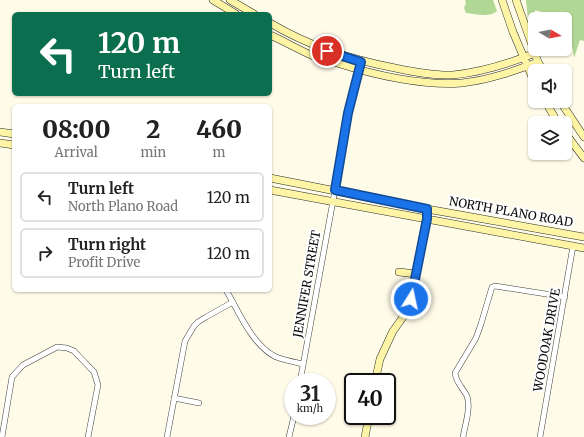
<!DOCTYPE html>
<html lang="en">
<head>
<meta charset="utf-8">
<style>
  body { margin:0; font-family:Merriweather,serif; background:#f6f6f6; color:#222; height:100vh; display:flex; flex-direction:column; font-size:15px; white-space:nowrap }
  * { box-sizing:border-box; margin:0 }
  p { font-size:13px; color:#767676 }
  .icon { flex:none; width:22px; height:22px; fill:none; stroke:currentColor; stroke-width:2; stroke-linecap:round; stroke-linejoin:round }
  .map { position:relative; flex:1; overflow:hidden }
  .drawer { position:absolute; left:12px; top:104px; width:260px; height:188px; display:flex; flex-direction:column; background:#fff; border-radius:6px; box-shadow:0 1px 3px #0004 }
  .drawer>* { flex:none }
  .banner { position:absolute; left:12px; top:12px; width:260px; height:84px; border-radius:6px; box-shadow:0 1px 3px #0004; background:#0b6e4f; color:#fff; overflow:hidden }
  .needle { width:26px; rotate:100deg }
  .tools { position:absolute; left:528px; top:12px; display:grid; gap:8px }
  .tools a { display:grid; place-items:center; width:44px; height:44px; border-radius:6px; background:#fff; box-shadow:0 1px 3px #0004; font-size:20px }
  .speed { position:absolute; left:284px; top:373px; display:flex; gap:8px; font-size:20px; font-weight:700; text-align:center }
  .speed>* { display:grid; place-content:center; width:52px; height:52px; border-radius:50%; background:#fff; box-shadow:0 1px 3px #0004; line-height:1 }
  .speed small { font-size:10px; font-weight:400 }
  .speed .limit { border:2px solid #111; border-radius:6px; background:#fff; color:#111 }
  .pin { position:absolute; display:grid; place-items:center; width:34px; height:34px; color:#fff; margin:-17px; border:2px solid #fff; border-radius:50%; box-shadow:0 1px 4px #0007 }
  .me { position:absolute; width:44px; margin:-22px; rotate:10deg; stroke-linejoin:round; filter:drop-shadow(0 0 3px #0008) }
  .turn { display:flex; align-items:center; gap:14px; height:84px; padding:0 20px; font-size:18px }
  .turn .icon { width:52px; height:52px; stroke-width:2.5 }
  .turn b { display:block; font-size:28px; line-height:34px }
  .eta { display:flex; justify-content:space-evenly; align-items:center; height:68px; text-align:center }
  .eta b { font-size:24px; font-weight:800; line-height:28px }
  ul { padding:0; list-style:none }
  li { display:flex; align-items:center; gap:12px; height:50px; margin:0 8px 6px; padding:0 12px; border:2px solid #e0e0e0; border-radius:6px }
  li div { flex:1 }
  li b { display:block; font-size:15px }
  li em { font-style:normal }
  .map>svg:first-child { display:block }
  .forest { fill:#b1d794 }
  .lines { fill:none; stroke-linecap:round; stroke-linejoin:round }
  .street-casing { stroke:#3d3d3d; stroke-width:6 }
  .secondary-casing { stroke:#2c2c2c; stroke-width:8 }
  .street { stroke:#fff; stroke-width:5 }
  .secondary { stroke:#fdf5a5; stroke-width:7 }
  .route-casing { stroke:#114b97; stroke-width:10 }
  .route { stroke:#1a73e8; stroke-width:7 }
  .labels { text-anchor:middle; stroke-width:4; stroke-linejoin:round; paint-order:stroke }
  .street-label { font-size:12px; fill:#0a0a0a; stroke:#fff }
</style>
</head>
<body>
<div class="map">
<svg width="584" height="437" viewBox="0 0 584 437">
  <rect width="100%" height="100%" fill="#fefbe8"/>
  <g class="forest">
    <path d="M 465,0 L 493,0 L 497,11 C 489,18 476,14 466,13 L 464,8 L 466,3 Z"/>
    <path d="M 526,0 L 584,0 L 584,41 L 580,40 L 574,58 L 571,39 L 572,33 L 565,32 L 565,19 L 546,19 L 545,13 L 535,10 L 535,34 L 528,20 Z"/>
  </g>
  <g class="lines">
    <g class="street-casing">
      <g id="street">
        <path d="M 226,290 C 239,312 252,345 276,357 C 284,360 294,362 303,364"/>
        <path d="M 300,382 L 335,190 L 348,113 L 361,62"/>
        <path d="M 174,398 L 199,403"/>
        <path d="M 2,437 L 12,377 L 23,365 L 57,347 L 67,348 L 74,351 L 94,372 L 98,385 L 88,437"/>
        <path d="M 167,437 L 185,341 L 194,326 L 198,322 L 206,317 L 233,302"/>
        <path d="M 289,437 L 294,416"/>
        <path d="M 463,437 C 465,425 471,408 467,396 C 463,388 456,383 455,373 L 476,338 L 481,324 L 492,287 L 495,286 L 565,297"/>
        <path d="M 540,437 L 573,246"/>
      </g>
    </g>
    <g class="secondary-casing">
      <g id="secondary">
        <path d="M 213,0 L 236,14"/>
        <path d="M 230,0 L 254,14"/>
        <path d="M 502,0 L 513,32 L 535,84"/>
        <path d="M 516,0 L 538,62 L 543,71"/>
        <path d="M 270,23 C 311,47 349,59 395,68 C 414,72 434,76 453,75 C 482,72 508,64 535,53"/>
        <path d="M 270,35 C 284,41 297,49 311,55 C 319,58 328,60 337,63 C 374,75 423,86 462,83 C 489,80 514,71 538,62"/>
        <path d="M 545,101 L 558,123"/>
        <path d="M 560,101 L 584,137"/>
        <path d="M 0,132 L 14,134"/>
        <path d="M 565,133 L 584,158"/>
        <path d="M 0,143 L 14,145"/>
        <path d="M 270,178 L 427,209 L 584,237"/>
        <path d="M 270,190 L 584,248"/>
        <path d="M 399,272 L 416,274"/>
        <path d="M 375,382 L 380,359 L 393,331 L 406,313 L 411,299 L 427,215"/>
        <path d="M 365,437 L 369,416"/>
      </g>
    </g>
    <use href="#street" class="street"/>
    <use href="#secondary" class="secondary"/>
  </g>
  <g class="lines">
    <g class="route-casing">
      <path id="route" d="M 327,51 L 361,62 L 348,113 L 335,190 L 427,209 L 427,219 L 411,299"/>
    </g>
    <use href="#route" class="route"/>
  </g>
  <g class="labels">
    <g class="street-label">
      <text transform="translate(511 212) rotate(10)" y="4">NORTH PLANO ROAD</text>
      <text transform="translate(307 284) rotate(-80)" y="4">JENNIFER STREET</text>
      <text transform="translate(547 340) rotate(-80)" y="4">WOODOAK DRIVE</text>
    </g>
  </g>
</svg>
<div class="tools">
<a><svg class="needle" viewBox="-14 -14 28 28"><path d="M0-13l5 13h-10z" fill="#e53935"/><path d="M0 13l5-13h-10z" fill="#767676"/></svg></a>
<a><svg class="icon" aria-label="sound" viewBox="0 0 24 24"><path d="M4 9h4l5-4v14l-5-4H4zM17 9q2 3 0 6"/></svg></a>
<a><svg class="icon" aria-label="layers" viewBox="0 0 24 24"><path d="M12 4l9 5-9 5-9-5zM3 14l9 5 9-5"/></svg></a>
</div>
<div class="speed"><div>31<small>km/h</small></div><div class="limit">40</div></div>
<div class="pin" style="left:327px;top:51px;background:#d93025"><svg class="icon" aria-label="arrive" viewBox="0 0 24 24"><path d="M6 21V4h12l-3 4 3 4H6"/></svg></div>
<svg class="me" style="left:411px;top:299px" viewBox="-20 -20 40 40"><circle r="17" fill="#1a73e8" stroke="#fff" stroke-width="3"/><path d="M0-11L8 9 0 5-8 9z" fill="#fff"/></svg>
<div class="banner">
<div class="turn"><svg class="icon" aria-label="left" viewBox="0 0 24 24"><path d="M17 20v-9H6M10 6l-5 5 5 5"/></svg><div><b>120 m</b>Turn left</div></div>
</div>
<section class="drawer">
<div class="eta">
<div><b>08:00</b><p>Arrival</p></div>
<div><b>2</b><p>min</p></div>
<div><b>460</b><p>m</p></div>
</div>
<ul>
<li><svg class="icon" aria-label="left" viewBox="0 0 24 24"><path d="M17 20v-9H6M10 6l-5 5 5 5"/></svg><div><b>Turn left</b><p>North Plano Road</p></div><em>120 m</em></li>
<li><svg class="icon" aria-label="right" viewBox="0 0 24 24"><path d="M7 20v-9h11M14 6l5 5-5 5"/></svg><div><b>Turn right</b><p>Profit Drive</p></div><em>120 m</em></li>
</ul>
</section>
</div>
</body>
</html>
